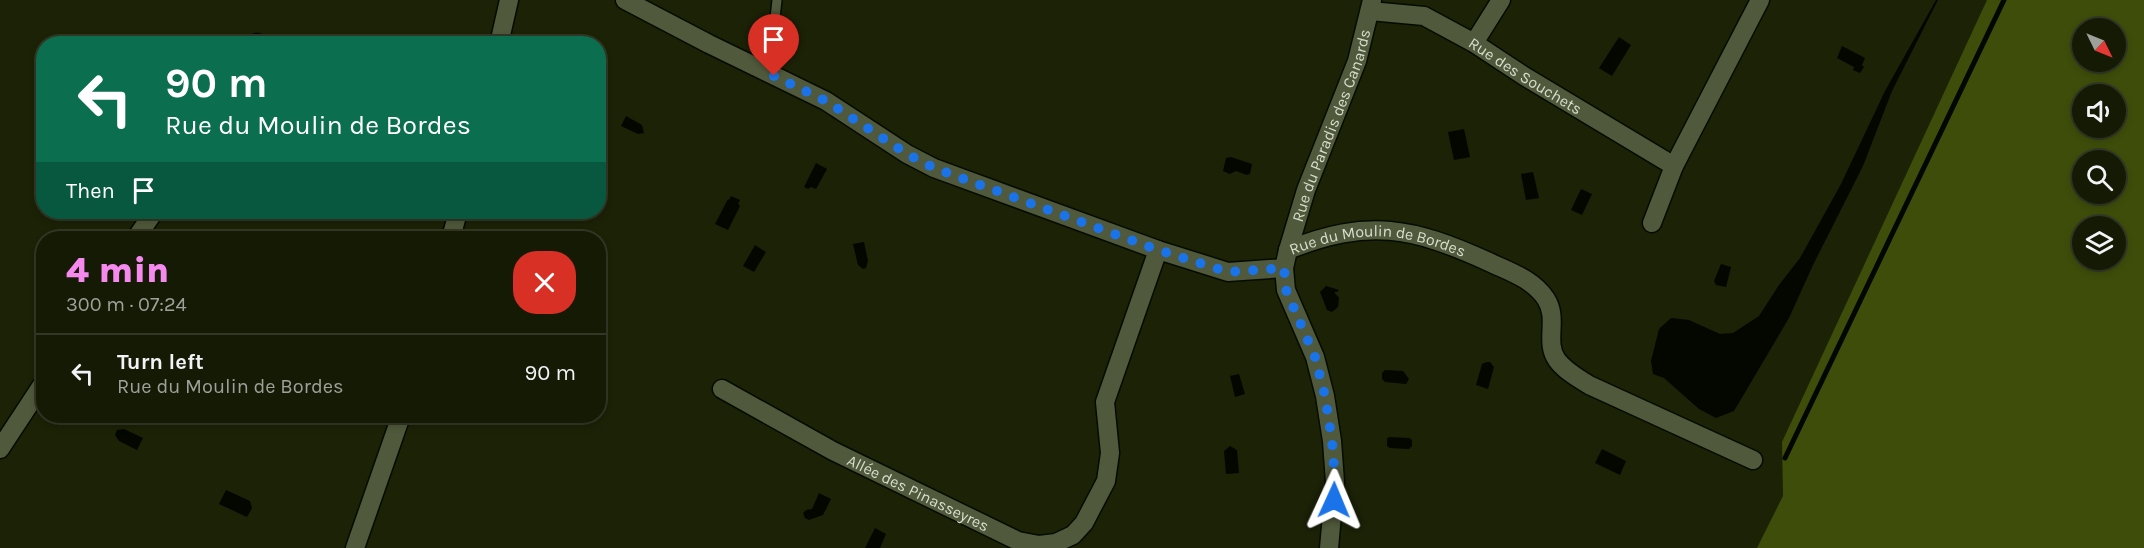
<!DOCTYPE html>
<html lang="en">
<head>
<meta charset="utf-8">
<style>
  body { margin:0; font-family:Karla,sans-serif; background:#1d230e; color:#f1f3f6; height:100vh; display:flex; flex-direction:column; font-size:22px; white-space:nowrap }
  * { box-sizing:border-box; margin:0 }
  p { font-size:20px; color:#9da19a }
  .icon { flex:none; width:33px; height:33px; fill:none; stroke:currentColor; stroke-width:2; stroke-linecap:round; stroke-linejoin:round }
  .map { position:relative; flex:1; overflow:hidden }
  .details { position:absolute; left:36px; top:231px; width:570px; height:192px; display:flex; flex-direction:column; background:#141a04; border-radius:24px; box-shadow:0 3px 9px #0003,0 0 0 2px #333826 }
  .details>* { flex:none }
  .guide { position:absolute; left:36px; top:36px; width:570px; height:183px; border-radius:24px; box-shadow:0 3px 9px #0003,0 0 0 2px #333826; background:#0b6e4f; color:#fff; overflow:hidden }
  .needle { width:39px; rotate:133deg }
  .controls { position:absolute; left:2072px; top:18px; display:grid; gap:12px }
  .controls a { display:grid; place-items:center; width:54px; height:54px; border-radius:50%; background:#141a04; box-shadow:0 3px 9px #0003,0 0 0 2px #333826; font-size:30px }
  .pin { position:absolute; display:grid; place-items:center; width:51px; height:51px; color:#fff; margin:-62px -26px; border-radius:50% 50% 50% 0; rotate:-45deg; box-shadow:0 0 6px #0007 }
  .pin .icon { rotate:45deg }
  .me { position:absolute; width:66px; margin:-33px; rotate:1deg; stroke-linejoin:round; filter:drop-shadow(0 0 4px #0008) }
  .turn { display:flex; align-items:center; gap:21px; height:126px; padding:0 30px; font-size:27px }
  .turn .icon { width:78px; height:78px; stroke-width:2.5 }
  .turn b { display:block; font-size:42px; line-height:51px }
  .then { display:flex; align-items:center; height:57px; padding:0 30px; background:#0003; gap:12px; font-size:22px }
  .round { display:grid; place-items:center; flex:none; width:63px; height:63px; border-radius:24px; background:#1d230e }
  .head { display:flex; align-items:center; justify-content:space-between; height:102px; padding:0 30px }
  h1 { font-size:36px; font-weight:800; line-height:45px; color:#f589ee }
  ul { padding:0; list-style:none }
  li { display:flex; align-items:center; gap:18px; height:78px; padding:0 30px; border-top:2px solid #333826 }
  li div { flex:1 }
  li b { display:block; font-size:22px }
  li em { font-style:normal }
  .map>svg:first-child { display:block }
  .green { fill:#3e4d0a; fill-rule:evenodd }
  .water { fill:#030700 }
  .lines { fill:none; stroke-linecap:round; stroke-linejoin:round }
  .stream { stroke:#030700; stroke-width:5 }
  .lane-casing { stroke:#060b00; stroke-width:12 }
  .street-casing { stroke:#060b00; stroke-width:21 }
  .lane { stroke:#50593b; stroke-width:9 }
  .street { stroke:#50593b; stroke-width:18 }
  .route { stroke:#1a73e8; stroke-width:10; stroke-dasharray:0 18 }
  .labels { text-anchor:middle; stroke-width:6; stroke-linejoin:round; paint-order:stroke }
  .street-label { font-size:16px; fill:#d8ddcc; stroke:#121900 }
</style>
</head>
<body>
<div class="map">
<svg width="2144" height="548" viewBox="0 0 2144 548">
  <rect width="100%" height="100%" fill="#1b2206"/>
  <path class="green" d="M 1987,0 L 2144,0 L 2144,548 L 1757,548 L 1783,496 L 1782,442 ZM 2082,28 L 2115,28 L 2115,62 L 2082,62 ZM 2082,94 L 2115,94 L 2115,128 L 2082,128 ZM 2115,160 L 2115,194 L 2082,194 L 2082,160 ZM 2115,226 L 2115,260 L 2082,260 L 2082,226 Z"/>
  <g class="water">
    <path d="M 1936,0 L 1938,0 L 1892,91 L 1863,166 L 1813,265 L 1789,318 L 1734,411 L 1716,418 L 1699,409 L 1664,378 L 1653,374 L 1651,361 L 1659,329 L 1671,318 L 1689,320 L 1720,334 L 1733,333 L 1759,316 L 1779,285 L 1800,258 L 1841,184 L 1885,91 Z"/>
    <path d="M 1619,37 L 1631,45 L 1612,76 L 1599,68 Z"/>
    <path d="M 1842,46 L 1865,58 L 1862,65 L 1864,67 L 1860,73 L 1853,70 L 1854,67 L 1837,58 Z"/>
    <path d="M 626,116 L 642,125 L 644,133 L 638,134 L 621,126 Z"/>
    <path d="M 1464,129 L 1470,157 L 1454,160 L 1448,132 Z"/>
    <path d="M 1231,157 L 1252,164 L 1250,174 L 1247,175 L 1236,171 L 1230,174 L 1223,171 L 1226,158 Z"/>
    <path d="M 816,163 L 827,169 L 816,189 L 811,187 L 808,189 L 804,187 Z"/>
    <path d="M 1533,172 L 1539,198 L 1526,200 L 1521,174 Z"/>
    <path d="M 1581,189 L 1592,194 L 1582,215 L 1571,210 Z"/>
    <path d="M 731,196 L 740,200 L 738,204 L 740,206 L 728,230 L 715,224 L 728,199 L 729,200 Z"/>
    <path d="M 864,242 L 868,261 L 866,268 L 863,269 L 858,265 L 853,244 Z"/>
    <path d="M 755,245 L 766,252 L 754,272 L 743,266 Z"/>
    <path d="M 1721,264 L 1731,267 L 1726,287 L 1716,285 L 1714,281 Z"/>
    <path d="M 1326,286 L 1339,290 L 1337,292 L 1334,292 L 1339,298 L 1338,307 L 1332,312 L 1327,310 L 1320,292 Z"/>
    <path d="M 1487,362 L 1490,362 L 1494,367 L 1488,389 L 1476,385 L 1482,364 Z"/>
    <path d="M 1385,370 L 1403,371 L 1409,379 L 1406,384 L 1385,382 L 1382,379 L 1382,373 Z"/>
    <path d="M 1239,374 L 1245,394 L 1235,397 L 1230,376 Z"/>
    <path d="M 124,429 L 143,438 L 137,450 L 119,441 L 115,435 L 117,430 Z"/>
    <path d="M 1389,437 L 1409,438 L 1412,440 L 1412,446 L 1409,449 L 1390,448 L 1387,446 L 1387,439 Z"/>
    <path d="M 1230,446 L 1237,450 L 1239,473 L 1226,474 L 1224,451 Z"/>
    <path d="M 1602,449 L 1626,461 L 1620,475 L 1595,463 Z"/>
    <path d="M 226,490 L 250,501 L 252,508 L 247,517 L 219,504 Z"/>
    <path d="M 819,493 L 831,499 L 823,515 L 809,520 L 805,518 L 803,513 L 806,510 L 812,509 Z"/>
    <path d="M 875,528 L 886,534 L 880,548 L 865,548 Z"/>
  </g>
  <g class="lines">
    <path class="stream" d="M 1785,458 L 2004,0"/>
    <g class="lane-casing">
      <path id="lane" d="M 757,67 L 775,18 L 777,0"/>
    </g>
    <g class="street-casing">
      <g id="street">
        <path id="s1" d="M 625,0 L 709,44 L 826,101 L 907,154 L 934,168 L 1158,250 L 1228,272 L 1284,268 L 1288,250 C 1369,218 1412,227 1489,262 C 1510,272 1533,279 1546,299 C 1559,319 1544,342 1557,360 C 1565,371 1578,378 1589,385 L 1753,460"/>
        <path id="s2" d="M 1370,11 L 1424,16 L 1474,43 L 1524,76 L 1674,166"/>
        <path d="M 1474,43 L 1501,0"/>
        <path d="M 256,44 L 257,43"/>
        <path d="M 499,44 L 509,0"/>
        <path d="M 1652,223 L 1674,166 L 1760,0"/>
        <path d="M 136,238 L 154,212"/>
        <path d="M 451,238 L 458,212"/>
        <path id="s3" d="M 1288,250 L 1306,190 L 1357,61 L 1372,0"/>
        <path d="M 1284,268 L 1286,290 L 1315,357 L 1325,396 L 1332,441 L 1335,482 L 1329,548"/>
        <path id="s4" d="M 722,389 L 833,451 L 1018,541 L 1039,545 L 1056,543 L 1073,535 L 1084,523 L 1106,481 L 1110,453 L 1105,402 L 1158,250"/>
        <path d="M 0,449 L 44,382"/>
        <path d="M 355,548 L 401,416"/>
      </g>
    </g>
    <use href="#lane" class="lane"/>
    <use href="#street" class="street"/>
  </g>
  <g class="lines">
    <path class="route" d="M 774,76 L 826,101 L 907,154 L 934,168 L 1158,250 L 1228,272 L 1284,268 L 1286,290 L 1315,357 L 1325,396 L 1332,441 L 1335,482 L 1334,500"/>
  </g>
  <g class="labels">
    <g class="street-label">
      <text dy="6" stroke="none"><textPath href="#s2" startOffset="172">Rue des Souchets</textPath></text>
      <text dy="6" stroke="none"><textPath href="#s3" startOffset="132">Rue du Paradis des Canards</textPath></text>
      <text dy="6" stroke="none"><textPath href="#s1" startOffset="831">Rue du Moulin de Bordes</textPath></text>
      <text dy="6" stroke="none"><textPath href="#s4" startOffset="222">Allée des Pinasseyres</textPath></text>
    </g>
  </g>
</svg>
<div class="controls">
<a><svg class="needle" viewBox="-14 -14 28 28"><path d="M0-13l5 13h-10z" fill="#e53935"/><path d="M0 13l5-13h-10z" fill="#9da19a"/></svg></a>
<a><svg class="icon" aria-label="sound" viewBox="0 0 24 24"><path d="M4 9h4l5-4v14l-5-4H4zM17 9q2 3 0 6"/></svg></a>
<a><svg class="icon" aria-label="search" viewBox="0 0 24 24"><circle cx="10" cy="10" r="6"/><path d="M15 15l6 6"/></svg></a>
<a><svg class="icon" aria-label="layers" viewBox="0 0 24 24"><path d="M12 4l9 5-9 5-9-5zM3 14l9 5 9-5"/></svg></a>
</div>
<div class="pin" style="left:774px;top:76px;background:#d93025"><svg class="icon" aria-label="arrive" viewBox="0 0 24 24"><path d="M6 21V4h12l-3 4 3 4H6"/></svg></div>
<svg class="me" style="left:1334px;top:500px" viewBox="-20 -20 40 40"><path d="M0-17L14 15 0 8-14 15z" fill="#1a73e8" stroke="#fff" stroke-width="4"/></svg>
<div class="guide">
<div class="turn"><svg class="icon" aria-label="left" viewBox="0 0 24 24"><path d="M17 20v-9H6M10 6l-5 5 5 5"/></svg><div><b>90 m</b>Rue du Moulin de Bordes</div></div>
<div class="then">Then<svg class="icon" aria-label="arrive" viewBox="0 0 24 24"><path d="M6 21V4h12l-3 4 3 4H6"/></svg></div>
</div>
<section class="details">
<div class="head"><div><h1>4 min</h1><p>300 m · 07:24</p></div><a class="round" style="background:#d93025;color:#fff"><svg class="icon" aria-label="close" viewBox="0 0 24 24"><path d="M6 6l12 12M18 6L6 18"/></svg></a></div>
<ul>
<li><svg class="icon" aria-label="left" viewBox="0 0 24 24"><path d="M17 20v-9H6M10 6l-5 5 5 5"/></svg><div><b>Turn left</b><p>Rue du Moulin de Bordes</p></div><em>90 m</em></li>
</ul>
</section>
</div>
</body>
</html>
